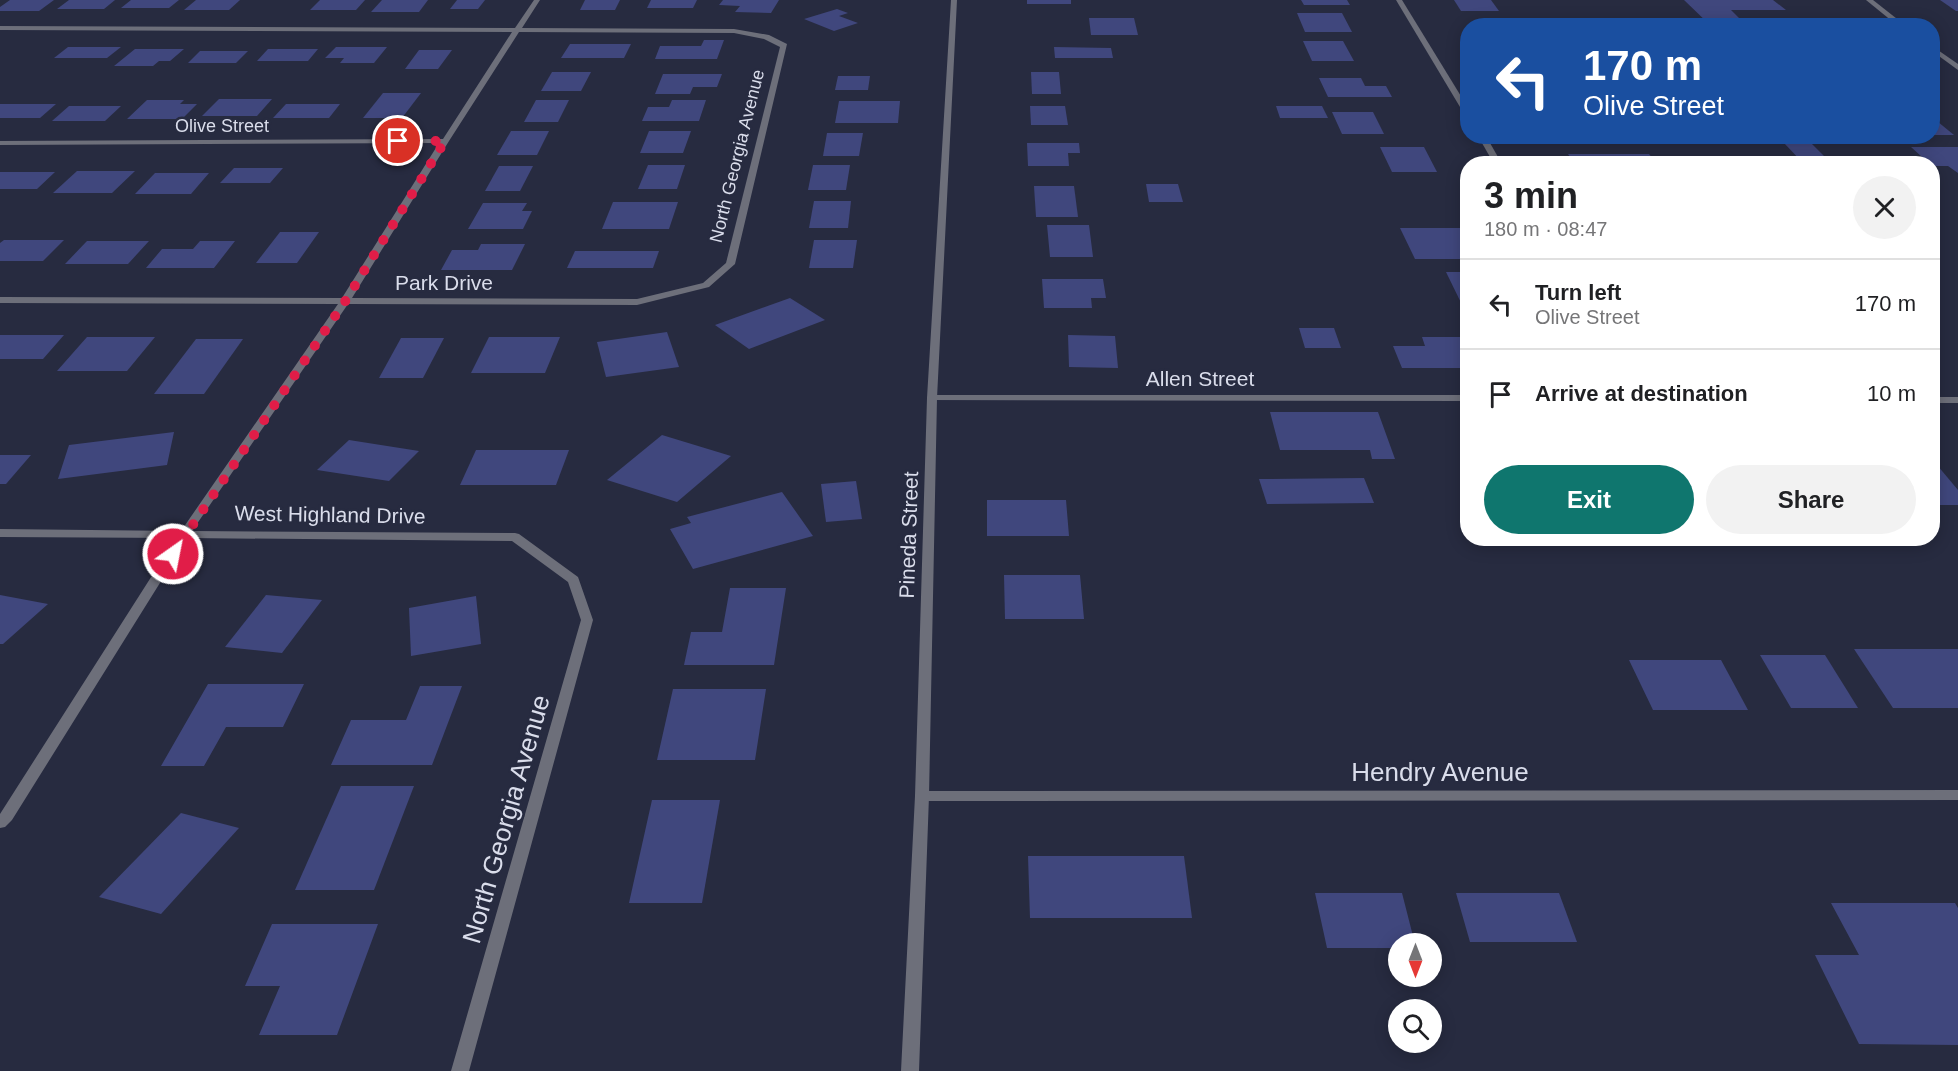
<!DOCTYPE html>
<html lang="en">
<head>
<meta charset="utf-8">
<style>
  body { margin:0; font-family:Helvetica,sans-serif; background:#f2f2f2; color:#202124; height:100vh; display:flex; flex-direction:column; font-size:22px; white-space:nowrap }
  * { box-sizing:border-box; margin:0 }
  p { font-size:20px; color:#757577 }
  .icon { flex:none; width:33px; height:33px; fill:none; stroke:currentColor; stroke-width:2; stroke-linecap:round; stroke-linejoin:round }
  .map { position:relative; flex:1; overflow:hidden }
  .side { position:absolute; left:1460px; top:156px; width:480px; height:390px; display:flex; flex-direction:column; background:#fff; border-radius:24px; box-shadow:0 3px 15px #0003 }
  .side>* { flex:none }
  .top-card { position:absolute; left:1460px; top:18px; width:480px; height:126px; border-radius:24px; box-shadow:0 3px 15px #0003; background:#1a4fa0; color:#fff; overflow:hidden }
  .needle { width:39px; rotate:180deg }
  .buttons { position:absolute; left:1388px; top:933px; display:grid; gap:12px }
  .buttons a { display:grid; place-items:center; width:54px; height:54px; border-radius:50%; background:#fff; box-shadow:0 3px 15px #0003; font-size:30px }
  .pin { position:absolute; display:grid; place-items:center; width:51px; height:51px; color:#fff; margin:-26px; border:3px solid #fff; border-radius:50%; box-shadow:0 2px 6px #0007 }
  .me { position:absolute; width:66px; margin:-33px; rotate:33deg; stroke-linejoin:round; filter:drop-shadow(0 0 4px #0008) }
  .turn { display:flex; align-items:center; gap:21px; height:126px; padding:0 24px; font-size:27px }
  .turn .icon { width:78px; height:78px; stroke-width:2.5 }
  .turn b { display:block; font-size:42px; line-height:51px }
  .round { display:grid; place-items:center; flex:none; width:63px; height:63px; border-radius:32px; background:#f2f2f2 }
  .summary { display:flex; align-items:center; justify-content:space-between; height:102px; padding:0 24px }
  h1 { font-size:36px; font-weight:600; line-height:45px }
  .cta { display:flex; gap:12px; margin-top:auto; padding:12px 24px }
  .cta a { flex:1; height:69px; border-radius:36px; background:#0f766e; color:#fff; font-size:24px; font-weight:600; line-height:69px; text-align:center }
  .cta a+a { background:#f2f2f2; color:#202124 }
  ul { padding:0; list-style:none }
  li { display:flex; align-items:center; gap:18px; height:90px; padding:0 24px; border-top:2px solid #e0e0e0 }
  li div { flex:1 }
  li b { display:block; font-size:22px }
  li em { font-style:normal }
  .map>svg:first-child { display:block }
  .building { fill:#40477d }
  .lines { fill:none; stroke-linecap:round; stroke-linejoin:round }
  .minor { fill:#6d6f7a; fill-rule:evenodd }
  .tertiary { fill:#6d6f7a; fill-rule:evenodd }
  .route { stroke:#e11d48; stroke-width:10; stroke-dasharray:0 18 }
  .labels { text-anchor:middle; stroke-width:5; stroke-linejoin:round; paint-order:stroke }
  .far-street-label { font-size:18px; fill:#daddeb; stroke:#272b40 }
  .street-label { font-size:21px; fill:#daddeb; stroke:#272b40 }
  .near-street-label { font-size:26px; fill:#daddeb; stroke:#272b40 }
</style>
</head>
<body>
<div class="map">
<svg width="1958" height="1071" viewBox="0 0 1958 1071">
  <rect width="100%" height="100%" fill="#272b40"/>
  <g class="building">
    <path d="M 10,0 L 54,0 L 39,11 L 0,11 L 0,7 Z"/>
    <path d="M 69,0 L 115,0 L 104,9 L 57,9 Z"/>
    <path d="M 131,0 L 179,0 L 169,8 L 121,8 Z"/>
    <path d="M 196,0 L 240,0 L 229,10 L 184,10 Z"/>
    <path d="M 320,0 L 365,0 L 356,10 L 310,10 Z"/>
    <path d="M 382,0 L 428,0 L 419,12 L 371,12 Z"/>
    <path d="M 457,0 L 485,0 L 478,9 L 450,9 Z"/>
    <path d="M 585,0 L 620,0 L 615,10 L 580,10 Z"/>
    <path d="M 651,0 L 697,0 L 693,8 L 647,8 Z"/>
    <path d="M 723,0 L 779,0 L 771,13 L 735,12 L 740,6 L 719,5 Z"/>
    <rect x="1027" y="0" width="44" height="4"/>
    <path d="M 1301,0 L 1347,0 L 1350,5 L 1304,5 Z"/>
    <path d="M 1454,0 L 1491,0 L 1499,11 L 1461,11 Z"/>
    <path d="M 1684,0 L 1773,0 L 1786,10 L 1731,10 L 1747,26 L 1711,26 Z"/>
    <path d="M 1940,0 L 1958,0 L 1958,11 L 1956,11 Z"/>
    <path d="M 837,9 L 848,13 L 839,16 L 858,23 L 834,31 L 804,19 Z"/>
    <path d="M 1297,13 L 1342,13 L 1352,32 L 1305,32 Z"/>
    <path d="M 1089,18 L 1134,18 L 1138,35 L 1091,35 Z"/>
    <path d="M 1484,21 L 1528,21 L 1531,26 L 1487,26 Z"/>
    <path d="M 704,40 L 724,40 L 717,59 L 655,59 L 660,46 L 701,46 Z"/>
    <path d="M 1303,41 L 1343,41 L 1354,61 L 1312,61 Z"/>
    <path d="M 570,44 L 631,44 L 624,58 L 561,58 Z"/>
    <path d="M 68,47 L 121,47 L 107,58 L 54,58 Z"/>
    <path d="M 336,47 L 387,47 L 374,63 L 340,63 L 344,58 L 325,58 Z"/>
    <path d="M 1054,47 L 1111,48 L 1113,58 L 1055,58 Z"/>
    <path d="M 135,49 L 184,49 L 170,61 L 159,61 L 153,66 L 114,66 Z"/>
    <path d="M 268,49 L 318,49 L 308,61 L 257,61 Z"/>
    <path d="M 419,50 L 452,50 L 438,69 L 405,69 Z"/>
    <path d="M 200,51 L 248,51 L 236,63 L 188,63 Z"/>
    <path d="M 552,72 L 591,72 L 581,91 L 541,91 Z"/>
    <path d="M 1031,72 L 1059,72 L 1061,94 L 1032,94 Z"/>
    <path d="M 663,74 L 722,74 L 717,87 L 693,87 L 690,94 L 655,94 Z"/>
    <path d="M 838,76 L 870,76 L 868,90 L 835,90 Z"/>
    <path d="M 1319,78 L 1361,78 L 1365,86 L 1386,86 L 1392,97 L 1328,97 Z"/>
    <path d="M 383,93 L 421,93 L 402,118 L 363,118 Z"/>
    <path d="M 219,99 L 272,99 L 257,116 L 202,116 Z"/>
    <path d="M 147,100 L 184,100 L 180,104 L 197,104 L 182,119 L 127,119 Z"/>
    <path d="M 536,100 L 569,100 L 558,122 L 524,122 Z"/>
    <path d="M 672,100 L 706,100 L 699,121 L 642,121 L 648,107 L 669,107 Z"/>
    <path d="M 839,101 L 900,101 L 898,123 L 835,123 Z"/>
    <path d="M 0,104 L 56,104 L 40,118 L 0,118 Z"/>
    <path d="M 286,104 L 340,104 L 329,118 L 273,118 Z"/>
    <path d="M 69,106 L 121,106 L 105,121 L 52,121 Z"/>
    <path d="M 1030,106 L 1065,106 L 1068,125 L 1031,125 Z"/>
    <path d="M 1276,106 L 1322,106 L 1328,118 L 1280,118 Z"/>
    <path d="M 1332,112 L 1373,112 L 1384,134 L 1342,134 Z"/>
    <path d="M 1932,117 L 1954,135 L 1932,135 Z"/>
    <path d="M 511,131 L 549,131 L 537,155 L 497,155 Z"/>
    <path d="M 649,131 L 691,131 L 683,153 L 640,153 Z"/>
    <path d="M 827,133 L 863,133 L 859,156 L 823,156 Z"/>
    <path d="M 1027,143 L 1079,143 L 1080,153 L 1068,153 L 1069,166 L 1028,166 Z"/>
    <path d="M 1784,143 L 1811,143 L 1830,162 L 1802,162 Z"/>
    <path d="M 1380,147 L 1424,147 L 1437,172 L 1392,172 Z"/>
    <path d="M 1911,147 L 1958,147 L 1958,173 L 1948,166 L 1932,166 Z"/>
    <path d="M 1568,154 L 1649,154 L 1657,164 L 1575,164 Z"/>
    <path d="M 648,165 L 685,165 L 677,189 L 638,189 Z"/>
    <path d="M 813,165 L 850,165 L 846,190 L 808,190 Z"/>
    <path d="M 499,166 L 533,166 L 520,191 L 485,191 Z"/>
    <path d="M 234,168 L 283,168 L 270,183 L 220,183 Z"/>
    <path d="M 77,171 L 135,171 L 112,193 L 53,193 Z"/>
    <path d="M 0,172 L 55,172 L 37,189 L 0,189 Z"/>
    <path d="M 155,173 L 209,173 L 191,194 L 135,194 Z"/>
    <path d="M 1146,184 L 1178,184 L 1183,202 L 1149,202 Z"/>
    <path d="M 1034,186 L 1074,186 L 1078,217 L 1036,217 Z"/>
    <path d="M 814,201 L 851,201 L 848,228 L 809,228 Z"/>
    <path d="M 613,202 L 678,202 L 669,229 L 602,229 Z"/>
    <path d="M 483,203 L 527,203 L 522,211 L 532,211 L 523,229 L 468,229 Z"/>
    <path d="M 1047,225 L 1089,225 L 1093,257 L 1050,257 Z"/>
    <path d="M 1400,228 L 1463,228 L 1467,236 L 1467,259 L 1415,259 Z"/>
    <path d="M 280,232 L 319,232 L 297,263 L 256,263 Z"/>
    <path d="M 4,240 L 64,240 L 43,261 L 0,261 L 0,243 Z"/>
    <path d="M 814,240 L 857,240 L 853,268 L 809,268 Z"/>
    <path d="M 87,241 L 149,241 L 128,264 L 65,264 Z"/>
    <path d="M 200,241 L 235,241 L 214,268 L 146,268 L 162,249 L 193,249 Z"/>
    <path d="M 481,244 L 525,244 L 512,270 L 441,270 L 452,250 L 478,250 Z"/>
    <path d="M 575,251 L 659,251 L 653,268 L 567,268 Z"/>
    <path d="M 1446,272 L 1467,272 L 1467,315 Z"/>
    <path d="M 1042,279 L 1103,279 L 1106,298 L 1091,298 L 1092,308 L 1044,308 Z"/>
    <path d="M 790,298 L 825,320 L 749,349 L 715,325 Z"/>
    <path d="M 1299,328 L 1334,328 L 1341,348 L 1305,348 Z"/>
    <path d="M 667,332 L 679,367 L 606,377 L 597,342 Z"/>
    <path d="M 0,335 L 64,335 L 43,359 L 0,359 Z"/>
    <path d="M 1068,335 L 1115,336 L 1118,368 L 1069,367 Z"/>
    <path d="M 87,337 L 155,337 L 127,371 L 57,371 Z"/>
    <path d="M 489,337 L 560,337 L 545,373 L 471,373 Z"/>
    <path d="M 1422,337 L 1467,337 L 1467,368 L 1402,368 L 1393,346 L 1425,346 Z"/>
    <path d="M 401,338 L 444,338 L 423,378 L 379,378 Z"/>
    <path d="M 196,339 L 243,339 L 204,394 L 154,394 Z"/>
    <path d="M 1270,412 L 1378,412 L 1395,459 L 1372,459 L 1370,450 L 1280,450 Z"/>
    <path d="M 174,432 L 167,465 L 58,479 L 69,445 Z"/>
    <path d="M 662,435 L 731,456 L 677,502 L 607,480 Z"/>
    <path d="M 349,440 L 419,451 L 389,481 L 317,470 Z"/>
    <path d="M 476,450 L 569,450 L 556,485 L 460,485 Z"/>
    <path d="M 0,455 L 31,455 L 6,484 L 0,484 Z"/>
    <path d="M 1932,459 L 1958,490 L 1958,505 L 1932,505 Z"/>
    <path d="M 1364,478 L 1374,503 L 1267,504 L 1259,479 Z"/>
    <path d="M 856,481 L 862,519 L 826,522 L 821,484 Z"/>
    <path d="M 782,492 L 813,536 L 693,569 L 670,529 L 691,523 L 687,517 Z"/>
    <path d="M 987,500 L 1066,500 L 1069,536 L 987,536 Z"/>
    <path d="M 1004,575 L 1080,575 L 1084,619 L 1005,619 Z"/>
    <path d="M 730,588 L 786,588 L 774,665 L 684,665 L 691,632 L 722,632 Z"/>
    <path d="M 0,595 L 48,604 L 3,644 L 0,644 Z"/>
    <path d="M 266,595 L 322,600 L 282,653 L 225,647 Z"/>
    <path d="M 476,596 L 481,644 L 411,656 L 409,608 Z"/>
    <path d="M 1854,649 L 1958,649 L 1958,708 L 1893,708 Z"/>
    <path d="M 1760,655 L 1825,655 L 1858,708 L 1791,708 Z"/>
    <path d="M 1629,660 L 1721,660 L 1748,710 L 1653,710 Z"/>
    <path d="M 208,684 L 304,684 L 283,727 L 226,727 L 204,766 L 161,766 Z"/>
    <path d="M 420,686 L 462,686 L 432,765 L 331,765 L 351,720 L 406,720 Z"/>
    <path d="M 673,689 L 766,689 L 755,760 L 657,760 Z"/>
    <path d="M 341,786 L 414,786 L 374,890 L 295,890 Z"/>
    <path d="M 652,800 L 720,800 L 702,903 L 629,903 Z"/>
    <path d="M 181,813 L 239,828 L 161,914 L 99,897 Z"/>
    <path d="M 1028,856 L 1184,856 L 1192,918 L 1030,918 Z"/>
    <path d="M 1315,893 L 1402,893 L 1415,944 L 1398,944 L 1398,948 L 1327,948 Z"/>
    <path d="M 1456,893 L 1559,893 L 1577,942 L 1470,942 Z"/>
    <path d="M 1831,903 L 1955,903 L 1958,908 L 1958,1045 L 1859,1044 L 1815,955 L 1859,955 Z"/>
    <path d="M 272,924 L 378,924 L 337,1035 L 259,1035 L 280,986 L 245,986 Z"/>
  </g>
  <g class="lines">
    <g class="minor">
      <path d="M 534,0 L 540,0 L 522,28 L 734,29 L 769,35 L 787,44 L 735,264 L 709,287 L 637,305 L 348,304 L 192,531 L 515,533 L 519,534 L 578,577 L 593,620 L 469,1071 L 451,1071 L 581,620 L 568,582 L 512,541 L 188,538 L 12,820 L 5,827 L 0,828 L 0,814 L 176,538 L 0,537 L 0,529 L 181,531 L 338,304 L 0,303 L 0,297 L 342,298 L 439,143 L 0,145 L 0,141 L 443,139 L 512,32 L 0,30 L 0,26 L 515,28 ZM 519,32 L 734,33 L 764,39 L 780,47 L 726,263 L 703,283 L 637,299 L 352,298 L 449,141 Z"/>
      <path d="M 1396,0 L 1402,0 L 1467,106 L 1467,114 L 1463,112 Z"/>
      <path d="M 1866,0 L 1873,0 L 1906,26 L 1898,26 Z"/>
      <path d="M 1932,46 L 1958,64 L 1958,70 L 1932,51 Z"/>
      <path d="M 1478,136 L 1486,136 L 1502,164 L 1494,164 Z"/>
      <path d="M 932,395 L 1467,395 L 1467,401 L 928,400 L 927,398 L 928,396 Z"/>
      <rect x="1932" y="397" width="26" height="6"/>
      <path d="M 1958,790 L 1958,800 L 922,801 L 917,800 L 915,796 L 917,792 L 922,791 Z"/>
    </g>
    <path class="tertiary" d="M 951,0 L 957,0 L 937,398 L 929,796 L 919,1071 L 901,1071 L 915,796 L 927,398 Z"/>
  </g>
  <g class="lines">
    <path class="route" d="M 173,554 L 346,300 L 445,141 L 398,141"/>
  </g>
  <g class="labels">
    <g class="far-street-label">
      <text x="222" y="132">Olive Street</text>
      <text transform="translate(737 156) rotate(-76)" y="6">North Georgia Avenue</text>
    </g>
    <g class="street-label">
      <text x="444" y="290">Park Drive</text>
      <text x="1200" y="386">Allen Street</text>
      <text transform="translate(330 515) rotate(1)" y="7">West Highland Drive</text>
      <text transform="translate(909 535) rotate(-88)" y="7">Pineda Street</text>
    </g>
    <g class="near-street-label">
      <text x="1440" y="781">Hendry Avenue</text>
      <text transform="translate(506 819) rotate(-74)" y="9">North Georgia Avenue</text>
    </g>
  </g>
</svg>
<div class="buttons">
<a><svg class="needle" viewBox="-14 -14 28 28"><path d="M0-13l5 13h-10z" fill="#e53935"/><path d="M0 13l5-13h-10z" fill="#757577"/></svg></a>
<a><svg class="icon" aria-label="search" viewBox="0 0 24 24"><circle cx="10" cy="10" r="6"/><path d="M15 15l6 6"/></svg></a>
</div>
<div class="pin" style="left:398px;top:141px;background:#d93025"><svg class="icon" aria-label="arrive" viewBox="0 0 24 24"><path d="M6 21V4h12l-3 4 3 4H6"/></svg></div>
<svg class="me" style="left:173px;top:554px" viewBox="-20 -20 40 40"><circle r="17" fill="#e11d48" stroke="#fff" stroke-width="3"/><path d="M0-11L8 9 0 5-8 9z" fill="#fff"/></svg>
<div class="top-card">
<div class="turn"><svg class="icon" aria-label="left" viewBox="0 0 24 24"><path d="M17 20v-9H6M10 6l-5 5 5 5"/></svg><div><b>170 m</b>Olive Street</div></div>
</div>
<section class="side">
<div class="summary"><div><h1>3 min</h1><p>180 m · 08:47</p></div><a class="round"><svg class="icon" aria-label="close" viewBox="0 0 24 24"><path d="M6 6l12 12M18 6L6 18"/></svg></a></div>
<ul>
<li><svg class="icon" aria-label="left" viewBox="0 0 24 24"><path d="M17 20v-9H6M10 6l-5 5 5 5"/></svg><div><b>Turn left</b><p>Olive Street</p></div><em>170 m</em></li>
<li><svg class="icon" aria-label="arrive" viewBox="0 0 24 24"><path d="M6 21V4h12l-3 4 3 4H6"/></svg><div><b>Arrive at destination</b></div><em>10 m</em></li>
</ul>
<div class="cta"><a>Exit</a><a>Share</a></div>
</section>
</div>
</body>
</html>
